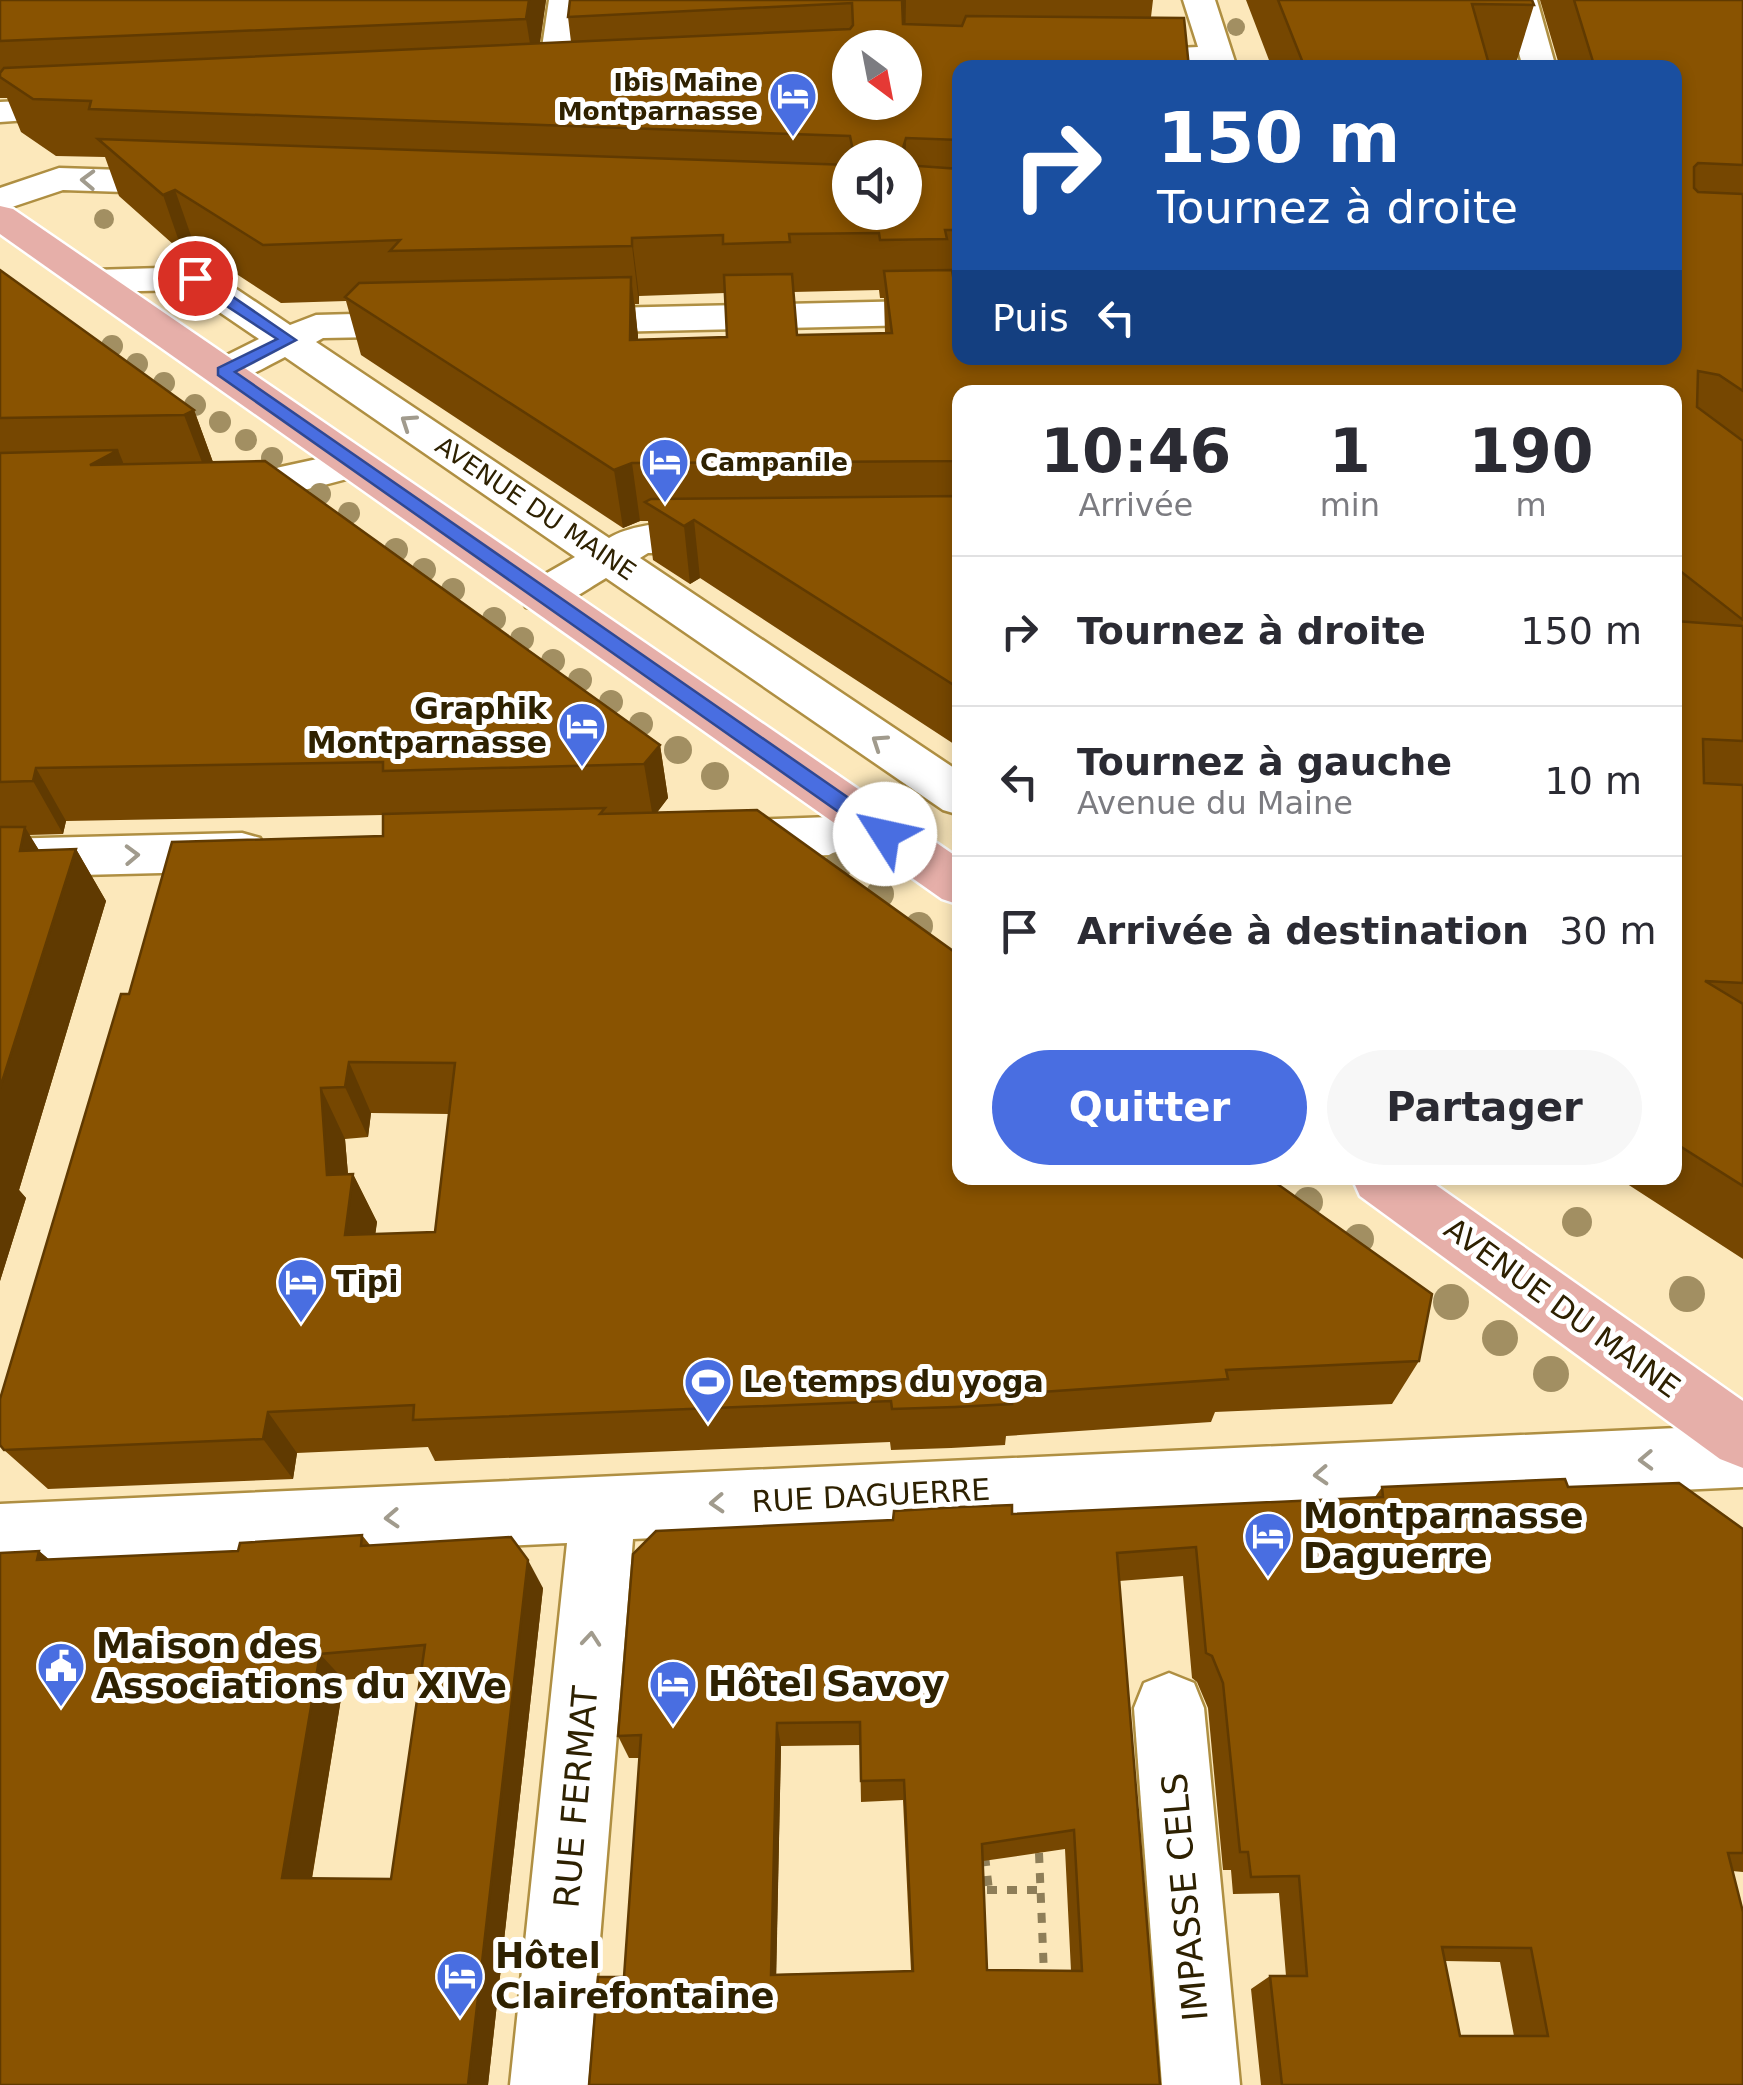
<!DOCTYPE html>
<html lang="fr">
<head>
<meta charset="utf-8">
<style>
  body { margin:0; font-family:"DejaVu Sans",sans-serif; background:#f7f7f7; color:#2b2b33; height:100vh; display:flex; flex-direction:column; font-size:38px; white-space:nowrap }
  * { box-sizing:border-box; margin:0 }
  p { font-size:32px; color:#7c7c81 }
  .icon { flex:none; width:55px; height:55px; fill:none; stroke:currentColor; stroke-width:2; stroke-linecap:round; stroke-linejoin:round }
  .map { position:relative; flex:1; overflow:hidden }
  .details { position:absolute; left:952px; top:385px; width:730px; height:800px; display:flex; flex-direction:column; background:#fff; border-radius:20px; box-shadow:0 5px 15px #0003 }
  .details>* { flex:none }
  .guide { position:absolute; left:952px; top:60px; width:730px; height:305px; border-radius:20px; box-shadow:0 5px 15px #0003; background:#1a4fa0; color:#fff; overflow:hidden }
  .needle { width:65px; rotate:148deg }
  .tools { position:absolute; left:832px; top:30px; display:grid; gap:20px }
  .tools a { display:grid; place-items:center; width:90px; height:90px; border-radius:50%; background:#fff; box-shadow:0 5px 15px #0003; font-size:50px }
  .pin { position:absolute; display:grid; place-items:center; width:85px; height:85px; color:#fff; margin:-42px; border:5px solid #fff; border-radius:50%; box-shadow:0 2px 10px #0007 }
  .me { position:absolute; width:110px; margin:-55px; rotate:305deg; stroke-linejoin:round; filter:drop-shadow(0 0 8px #0008) }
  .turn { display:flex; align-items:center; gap:35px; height:210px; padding:0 40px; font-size:45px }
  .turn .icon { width:130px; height:130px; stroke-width:2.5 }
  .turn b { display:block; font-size:70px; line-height:85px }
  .then { display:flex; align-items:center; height:95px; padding:0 40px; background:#0003; gap:20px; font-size:38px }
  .eta { display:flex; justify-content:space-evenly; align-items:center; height:170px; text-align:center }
  .eta b { font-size:60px; font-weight:700; line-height:70px }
  .cta { display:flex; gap:20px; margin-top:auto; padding:20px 40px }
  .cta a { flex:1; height:115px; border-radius:60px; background:#496ee1; color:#fff; font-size:40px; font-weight:700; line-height:115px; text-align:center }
  .cta a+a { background:#f7f7f7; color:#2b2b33 }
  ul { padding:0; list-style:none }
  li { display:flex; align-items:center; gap:30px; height:150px; padding:0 40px; border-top:2px solid #e1e1e2 }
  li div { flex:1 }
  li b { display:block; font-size:38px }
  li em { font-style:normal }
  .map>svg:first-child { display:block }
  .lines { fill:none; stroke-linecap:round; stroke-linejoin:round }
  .minor-casing { stroke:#af8f42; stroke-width:5 }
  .major-casing { stroke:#fff; stroke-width:5 }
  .path { stroke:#8e7e58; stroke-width:8; stroke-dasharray:10 10; stroke-linecap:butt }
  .minor { fill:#fff; fill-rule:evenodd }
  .major { fill:#e6afa9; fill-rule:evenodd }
  .tree { fill:#a28f62 }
  .wall { fill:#764701; fill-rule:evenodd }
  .shaded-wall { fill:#603a01 }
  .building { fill:#895301; stroke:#603a01; stroke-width:2.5; fill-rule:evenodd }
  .oneway { stroke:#a19b8d }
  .route { fill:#496ee1; stroke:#2f4892; stroke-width:2.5 }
  .labels { text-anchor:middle; stroke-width:10; stroke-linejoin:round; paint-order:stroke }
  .far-poi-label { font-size:25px; font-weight:bold; fill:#2e2101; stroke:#fff; text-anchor:end }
  .far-street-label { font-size:25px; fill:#2e2101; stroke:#fff }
  .poi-label { font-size:30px; font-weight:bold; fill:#2e2101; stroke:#fff; text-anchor:start }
  .street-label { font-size:30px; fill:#2e2101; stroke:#fff }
  .near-poi-label { font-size:35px; font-weight:bold; fill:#2e2101; stroke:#fff; text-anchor:start }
  .near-street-label { font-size:35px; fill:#2e2101; stroke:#fff }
</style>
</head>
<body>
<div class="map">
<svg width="1743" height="2085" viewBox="0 0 1743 2085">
  <rect width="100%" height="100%" fill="#fce8bb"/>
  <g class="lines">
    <g class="minor-casing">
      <g id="minor">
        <path d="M 549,0 L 581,0 L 570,88 L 565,95 L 541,95 L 536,88 Z"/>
        <path d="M 1183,0 L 1215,0 L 1237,68 L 959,68 L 964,61 L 976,58 L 1198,47 Z"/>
        <path d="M 1505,0 L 1537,0 L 1556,68 L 1523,68 Z"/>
        <path d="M 87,98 L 99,101 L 104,108 L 99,115 L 0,122 L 0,102 Z"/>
        <path d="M 59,168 L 187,172 L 200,175 L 205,183 L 200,191 L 187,194 L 63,190 L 0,211 L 0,188 Z"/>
        <path d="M 195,267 L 208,270 L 290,325 L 316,315 L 430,312 L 444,316 L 449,324 L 444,332 L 430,336 L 323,338 L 316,342 L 609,538 C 641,519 706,519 742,529 L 749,539 L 742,549 L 727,553 L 648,553 L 640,558 L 960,772 L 960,815 L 943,810 L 606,578 C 580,593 556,615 526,607 L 520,596 L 526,585 L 575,557 L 285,357 C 261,369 236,387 209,380 L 203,372 L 209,364 L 259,339 L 187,290 L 93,292 L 80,289 L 74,281 L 80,273 L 93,270 Z"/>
        <path d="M 960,300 L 960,324 L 561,333 L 547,329 L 542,321 L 547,313 L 561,309 Z"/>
        <path d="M 354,451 L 369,455 L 375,464 L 369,473 C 318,486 251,509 199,496 L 193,486 L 199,476 L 276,468 Z"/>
        <path d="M 885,815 L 903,821 L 910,834 L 903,847 L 885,853 L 723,859 L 705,853 L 698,840 L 705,827 L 723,821 Z"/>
        <path d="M 242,833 L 260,838 L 267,852 L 260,866 L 242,871 L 0,877 L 0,839 Z"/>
        <path d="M 1743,1425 L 1743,1487 L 633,1539 L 588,2085 L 510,2085 L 567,1543 L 0,1570 L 0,1504 Z"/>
        <path d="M 1169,1673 L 1194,1683 L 1204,1708 L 1240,2085 L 1162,2085 L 1134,1708 L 1144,1683 Z"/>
      </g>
    </g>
    <g class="major-casing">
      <g id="major">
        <path d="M 0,206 L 13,209 L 960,859 L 960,905 L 942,899 L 0,234 Z"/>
        <path d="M 1352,1178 L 1426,1178 L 1743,1401 L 1743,1468 L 1720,1459 L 1360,1196 Z"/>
      </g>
    </g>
    <g class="path">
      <path d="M 1039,1853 L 1044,1975"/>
      <path d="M 985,1856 L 989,1890"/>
      <path d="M 987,1890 L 1040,1890"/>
    </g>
    <use href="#minor" class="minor"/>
    <use href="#major" class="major"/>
  </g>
  <g class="tree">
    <circle cx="1236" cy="27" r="9"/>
    <circle cx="104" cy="219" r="10"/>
    <circle cx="166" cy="264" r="10"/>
    <circle cx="112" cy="346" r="11"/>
    <circle cx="137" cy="364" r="11"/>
    <circle cx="164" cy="383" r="11"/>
    <circle cx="195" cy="405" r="11"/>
    <circle cx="220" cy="422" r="11"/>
    <circle cx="246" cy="440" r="11"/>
    <circle cx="272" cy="458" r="11"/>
    <circle cx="320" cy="494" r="11"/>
    <circle cx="349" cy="513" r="11"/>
    <circle cx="396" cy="550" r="12"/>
    <circle cx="424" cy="570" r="12"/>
    <circle cx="453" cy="590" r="12"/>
    <circle cx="494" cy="619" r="12"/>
    <circle cx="522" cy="639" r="12"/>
    <circle cx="553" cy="661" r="12"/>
    <circle cx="580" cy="680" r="12"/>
    <circle cx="611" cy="702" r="12"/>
    <circle cx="641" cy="724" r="12"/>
    <circle cx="678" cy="750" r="14"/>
    <circle cx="715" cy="776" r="14"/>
    <circle cx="838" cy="866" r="14"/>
    <circle cx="880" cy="894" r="14"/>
    <circle cx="919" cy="926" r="14"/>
    <circle cx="1308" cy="1202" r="15"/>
    <circle cx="1577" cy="1222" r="15"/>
    <circle cx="1359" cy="1239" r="15"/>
    <circle cx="1687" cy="1294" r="18"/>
    <circle cx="1451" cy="1302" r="18"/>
    <circle cx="1500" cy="1338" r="18"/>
    <circle cx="1551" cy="1374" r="18"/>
  </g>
  <g class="wall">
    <path d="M 0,0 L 546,0 L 540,43 L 571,42 L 568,17 L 570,0 L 1153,0 L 1151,17 L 960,68 L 960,287 L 955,288 L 960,358 L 1675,358 L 1675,68 L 1560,68 L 1540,0 L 1743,0 L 1743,1259 L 1618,1178 L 1675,1178 L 1675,392 L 960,392 L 960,748 L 700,578 L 690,584 L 653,560 L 648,521 L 640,521 L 623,528 L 361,355 L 346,301 L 281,303 L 195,247 L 183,253 L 119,196 L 105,157 L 56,156 L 21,132 L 7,98 L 0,98 ZM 850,158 L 905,158 L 850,212 ZM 879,290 L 880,298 L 884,298 L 885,333 L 797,335 L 793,292 ZM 725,293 L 727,337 L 638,339 L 635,304 L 639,304 L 639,296 Z"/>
    <path d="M 1246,0 L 1532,0 L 1534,5 L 1517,60 L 1488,60 L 1490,68 L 1272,68 Z"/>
    <path d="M 0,270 L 194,410 L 213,462 L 660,745 L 668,798 L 657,812 L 1419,1361 L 1392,1404 L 1215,1412 L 1211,1422 L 1006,1436 L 1005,1445 L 951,1448 L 891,1450 L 890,1442 L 435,1461 L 428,1447 L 297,1453 L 293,1479 L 48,1489 L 4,1450 L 129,994 L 383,836 L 383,815 L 66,821 L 63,834 L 29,835 L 39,850 L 76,849 L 106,901 L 19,1190 L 26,1198 L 0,1281 ZM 371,1113 L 449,1114 L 435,1232 L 375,1234 L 377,1222 L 353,1174 L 348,1174 L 345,1139 L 368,1137 Z"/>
    <path d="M 1382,1487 L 1568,1487 L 1743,1529 L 1743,1872 L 1732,1871 L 1743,2085 L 1261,2085 L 1251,1989 L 1270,1976 L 1286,1976 L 1279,1893 L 1233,1894 L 1231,1870 L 1223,1870 L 1208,1708 L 1197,1682 L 1192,1678 L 1183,1576 L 1119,1581 L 1160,2085 L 624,1977 L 640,1758 L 629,1758 L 618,1736 L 893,1520 L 1375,1497 ZM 860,1745 L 861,1802 L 903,1800 L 911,1971 L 776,1974 L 781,1746 ZM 1065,1849 L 1071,1971 L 987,1970 L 983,1861 ZM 1445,1961 L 1500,1962 L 1514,2036 L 1460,2036 Z"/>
    <path d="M 362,1535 L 370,1545 L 543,1588 L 488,2085 L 0,2085 L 39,1551 L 48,1559 L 238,1551 ZM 421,1673 L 391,1879 L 312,1879 L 344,1680 Z"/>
  </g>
  <g class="shaded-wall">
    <path d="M 529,0 L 546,0 L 535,75 L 526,19 Z"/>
    <path d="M 903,0 L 906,0 L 905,53 L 902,1 Z"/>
    <path d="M 906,138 L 905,196 L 905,158 L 886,158 L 886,154 Z"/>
    <path d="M 175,190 L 195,247 L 183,253 L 163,195 Z"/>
    <path d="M 632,238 L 639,296 L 639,304 L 632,246 Z"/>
    <path d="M 631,277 L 638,335 L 637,398 L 630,340 Z"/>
    <path d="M 194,410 L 214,465 L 205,470 L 184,415 Z"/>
    <path d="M 118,450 L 141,506 L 90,465 Z"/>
    <path d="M 632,463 L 640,521 L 623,528 L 614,470 Z"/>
    <path d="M 694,520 L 700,578 L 690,584 L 684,526 Z"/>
    <path d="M 660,745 L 668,798 L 653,818 L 644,764 Z"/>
    <path d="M 36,768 L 66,821 L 63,834 L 33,781 Z"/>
    <path d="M 25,827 L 56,879 L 20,851 Z"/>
    <path d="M 76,849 L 106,901 L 19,1190 L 26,1198 L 0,1281 L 0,1088 Z"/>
    <path d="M 349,1062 L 371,1113 L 368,1137 L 345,1087 Z"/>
    <path d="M 321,1088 L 345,1139 L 350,1199 L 353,1174 L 377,1222 L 369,1282 L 345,1235 L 327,1175 Z"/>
    <path d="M 268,1412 L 297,1453 L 293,1479 L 263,1439 Z"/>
    <path d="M 39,1551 L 74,1580 L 37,1560 Z"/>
    <path d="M 528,1560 L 543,1588 L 488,2085 L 468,2085 Z"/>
    <path d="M 320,1654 L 344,1680 L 309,1895 L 282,1878 Z"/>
    <path d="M 777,1723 L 781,1746 L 776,1987 L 771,1975 Z"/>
  </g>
  <g class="building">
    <path d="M 0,0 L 529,0 L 526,19 L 0,41 Z"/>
    <path d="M 570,0 L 903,0 L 902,1 L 903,24 L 962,26 L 966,16 L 1184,18 L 1189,68 L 960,68 L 960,140 L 906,138 L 902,151 L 886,154 L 888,158 L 865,158 L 869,156 L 865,151 L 853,151 L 850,136 L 89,109 L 91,101 L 33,99 L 0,77 L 0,73 L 4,68 L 850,29 L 853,25 L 852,3 L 568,17 ZM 850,48 L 905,48 L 905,102 L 850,102 Z"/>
    <path d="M 1278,0 L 1532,0 L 1534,5 L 1472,4 L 1490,68 L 1305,68 Z"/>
    <path d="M 1574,0 L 1743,0 L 1743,165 L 1698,163 L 1694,167 L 1694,188 L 1698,192 L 1743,194 L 1743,391 L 1719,375 L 1698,371 L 1697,407 L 1743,441 L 1743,620 L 1675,567 L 1675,392 L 960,392 L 960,461 L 632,463 L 614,470 L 345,297 L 359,283 L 631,277 L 630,340 L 727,337 L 724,275 L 792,274 L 797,335 L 892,333 L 884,271 L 952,270 L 960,318 L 960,358 L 1675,358 L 1675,68 L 1595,68 Z"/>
    <path d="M 98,139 L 850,165 L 850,212 L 905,212 L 905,165 L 960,169 L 960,230 L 945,230 L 947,239 L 880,240 L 879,233 L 789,234 L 790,242 L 723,244 L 723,235 L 632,238 L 632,246 L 390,251 L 400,240 L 263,245 L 175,190 L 163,195 Z"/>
    <path d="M 0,270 L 194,410 L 184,415 L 0,418 Z"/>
    <path d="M 118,450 L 90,465 L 265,461 L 660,745 L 644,764 L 383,771 L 383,762 L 36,768 L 33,781 L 0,782 L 0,453 Z"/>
    <path d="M 960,496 L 960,689 L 694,520 L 684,526 L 645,502 L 651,499 Z"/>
    <path d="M 1675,621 L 1743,626 L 1743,741 L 1703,739 L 1704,783 L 1743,785 L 1743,983 L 1705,981 L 1743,1004 L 1743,1186 L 1675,1143 Z"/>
    <path d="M 605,808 L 600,814 L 757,810 L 960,956 L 960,1178 L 1269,1178 L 1432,1294 L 1419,1361 L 1226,1370 L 1228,1379 L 1011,1394 L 1012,1404 L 955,1407 L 892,1409 L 891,1401 L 413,1420 L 414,1405 L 268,1412 L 263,1439 L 4,1450 L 0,1445 L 0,1399 L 121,994 L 129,994 L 172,842 L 383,836 L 383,814 ZM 349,1062 L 455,1063 L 435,1232 L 345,1235 L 353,1174 L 327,1175 L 321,1088 L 345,1087 Z"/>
    <path d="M 0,827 L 25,827 L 20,851 L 76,849 L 0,1088 Z"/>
    <path d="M 1565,1479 L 1568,1487 L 1679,1483 L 1743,1529 L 1743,1853 L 1728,1853 L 1743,1912 L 1743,2085 L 1282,2085 L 1270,1976 L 1307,1976 L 1299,1876 L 1251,1877 L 1248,1852 L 1240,1852 L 1223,1683 L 1212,1656 L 1206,1653 L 1196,1547 L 1117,1553 L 1160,2085 L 589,2085 L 598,1977 L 624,1977 L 641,1735 L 618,1736 L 633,1554 L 656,1531 L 893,1520 L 894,1511 L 960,1507 L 1012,1505 L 1012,1514 L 1383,1497 L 1382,1487 ZM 860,1722 L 861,1781 L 904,1780 L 913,1971 L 771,1975 L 777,1723 ZM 1074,1830 L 1082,1971 L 987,1970 L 982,1844 ZM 1442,1947 L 1531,1948 L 1548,2036 L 1460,2036 Z"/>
    <path d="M 362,1535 L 361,1546 L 511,1537 L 528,1560 L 468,2085 L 0,2085 L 0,1553 L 39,1551 L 37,1560 L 238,1551 L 240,1543 ZM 425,1645 L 391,1879 L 282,1878 L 320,1654 Z"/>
  </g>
  <defs><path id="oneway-chevron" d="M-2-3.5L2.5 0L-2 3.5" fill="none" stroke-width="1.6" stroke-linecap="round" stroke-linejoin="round" transform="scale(2.5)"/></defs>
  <g class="oneway">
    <use href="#oneway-chevron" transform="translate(88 180) rotate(-178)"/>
    <use href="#oneway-chevron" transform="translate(408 422) rotate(-146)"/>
    <use href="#oneway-chevron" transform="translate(879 742) rotate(-146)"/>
    <use href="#oneway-chevron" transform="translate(132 855) rotate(-2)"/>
    <use href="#oneway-chevron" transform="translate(1646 1460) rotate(178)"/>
    <use href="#oneway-chevron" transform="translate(1321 1475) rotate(177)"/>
    <use href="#oneway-chevron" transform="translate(717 1503) rotate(177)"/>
    <use href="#oneway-chevron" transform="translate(392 1518) rotate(177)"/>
    <use href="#oneway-chevron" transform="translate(591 1639) rotate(-85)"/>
  </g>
  <path class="route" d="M 190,275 L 201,275 L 296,340 L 235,372 L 892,828 L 895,834 L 892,839 L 877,839 L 218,375 L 218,368 L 277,339 L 190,282 Z"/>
  <defs>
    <g id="hotel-pin" transform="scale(2.5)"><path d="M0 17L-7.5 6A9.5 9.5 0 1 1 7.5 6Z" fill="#496ee1" stroke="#fff"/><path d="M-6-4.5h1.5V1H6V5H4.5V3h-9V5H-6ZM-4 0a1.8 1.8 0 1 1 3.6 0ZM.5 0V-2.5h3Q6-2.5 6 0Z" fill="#fff"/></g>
    <g id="stadium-pin" transform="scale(2.5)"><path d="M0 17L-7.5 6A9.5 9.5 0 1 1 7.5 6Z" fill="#496ee1" stroke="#fff"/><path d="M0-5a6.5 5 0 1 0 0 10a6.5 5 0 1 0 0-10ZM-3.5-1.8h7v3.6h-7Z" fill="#fff"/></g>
    <g id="civic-pin" transform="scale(2.5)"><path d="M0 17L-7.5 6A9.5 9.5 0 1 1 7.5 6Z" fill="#496ee1" stroke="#fff"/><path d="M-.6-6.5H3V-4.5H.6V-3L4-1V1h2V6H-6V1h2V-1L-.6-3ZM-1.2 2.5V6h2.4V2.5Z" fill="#fff"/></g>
  </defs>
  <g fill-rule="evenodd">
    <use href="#hotel-pin" x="793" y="96"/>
    <use href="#hotel-pin" x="665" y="462"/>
    <use href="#hotel-pin" x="582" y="726"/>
    <use href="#hotel-pin" x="301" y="1282"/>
    <use href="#stadium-pin" x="708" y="1382"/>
    <use href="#hotel-pin" x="1268" y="1536"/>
    <use href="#civic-pin" x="61" y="1666"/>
    <use href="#hotel-pin" x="673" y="1684"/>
    <use href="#hotel-pin" x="460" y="1976"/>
  </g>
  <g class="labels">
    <g class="far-poi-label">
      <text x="758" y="91">Ibis Maine<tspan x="758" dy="29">Montparnasse</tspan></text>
      <text x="700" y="471" text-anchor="start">Campanile</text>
    </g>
    <g class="far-street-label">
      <text transform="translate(536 508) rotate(34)" y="9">AVENUE DU MAINE</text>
    </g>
    <g class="poi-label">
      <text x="547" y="719" text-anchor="end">Graphik<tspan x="547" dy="34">Montparnasse</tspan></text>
      <text x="336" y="1292">Tipi</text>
      <text x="743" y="1392">Le temps du yoga</text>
    </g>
    <g class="street-label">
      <text transform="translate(1562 1308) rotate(36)" y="10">AVENUE DU MAINE</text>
      <text transform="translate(871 1496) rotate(-3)" y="10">RUE DAGUERRE</text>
    </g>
    <g class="near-poi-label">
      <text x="1303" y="1528">Montparnasse<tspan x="1303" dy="40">Daguerre</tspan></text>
      <text x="96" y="1658">Maison des<tspan x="96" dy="40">Associations du XIVe</tspan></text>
      <text x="708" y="1696">Hôtel Savoy</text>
      <text x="495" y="1968">Hôtel<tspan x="495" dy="40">Clairefontaine</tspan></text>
    </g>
    <g class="near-street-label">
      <text transform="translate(576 1797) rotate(-85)" y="12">RUE FERMAT</text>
      <text transform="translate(1185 1897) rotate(-95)" y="12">IMPASSE CELS</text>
    </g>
  </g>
</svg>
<div class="tools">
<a><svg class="needle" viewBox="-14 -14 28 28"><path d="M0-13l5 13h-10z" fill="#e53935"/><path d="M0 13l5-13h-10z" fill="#7c7c81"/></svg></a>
<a><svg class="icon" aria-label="sound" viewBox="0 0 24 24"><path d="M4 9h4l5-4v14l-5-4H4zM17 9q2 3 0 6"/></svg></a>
</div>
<div class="pin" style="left:195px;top:278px;background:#d93025"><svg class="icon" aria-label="arrive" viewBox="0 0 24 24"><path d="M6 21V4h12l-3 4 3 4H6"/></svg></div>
<svg class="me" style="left:885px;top:834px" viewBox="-20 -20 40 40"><circle r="19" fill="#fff"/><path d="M0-13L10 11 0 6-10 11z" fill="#496ee1"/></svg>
<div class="guide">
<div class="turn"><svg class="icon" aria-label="right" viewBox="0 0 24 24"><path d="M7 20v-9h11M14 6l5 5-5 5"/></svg><div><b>150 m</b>Tournez à droite</div></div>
<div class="then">Puis<svg class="icon" aria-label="left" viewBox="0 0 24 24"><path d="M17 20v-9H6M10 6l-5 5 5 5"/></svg></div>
</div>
<section class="details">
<div class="eta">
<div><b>10:46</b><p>Arrivée</p></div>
<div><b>1</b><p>min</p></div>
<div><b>190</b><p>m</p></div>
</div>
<ul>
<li><svg class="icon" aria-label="right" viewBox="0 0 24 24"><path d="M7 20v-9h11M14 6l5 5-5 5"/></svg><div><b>Tournez à droite</b></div><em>150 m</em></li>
<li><svg class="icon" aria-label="left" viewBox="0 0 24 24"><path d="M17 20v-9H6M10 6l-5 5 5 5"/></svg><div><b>Tournez à gauche</b><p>Avenue du Maine</p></div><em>10 m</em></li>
<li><svg class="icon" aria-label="arrive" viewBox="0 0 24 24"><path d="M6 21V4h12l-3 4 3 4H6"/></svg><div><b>Arrivée à destination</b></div><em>30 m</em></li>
</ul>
<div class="cta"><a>Quitter</a><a>Partager</a></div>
</section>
</div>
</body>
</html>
